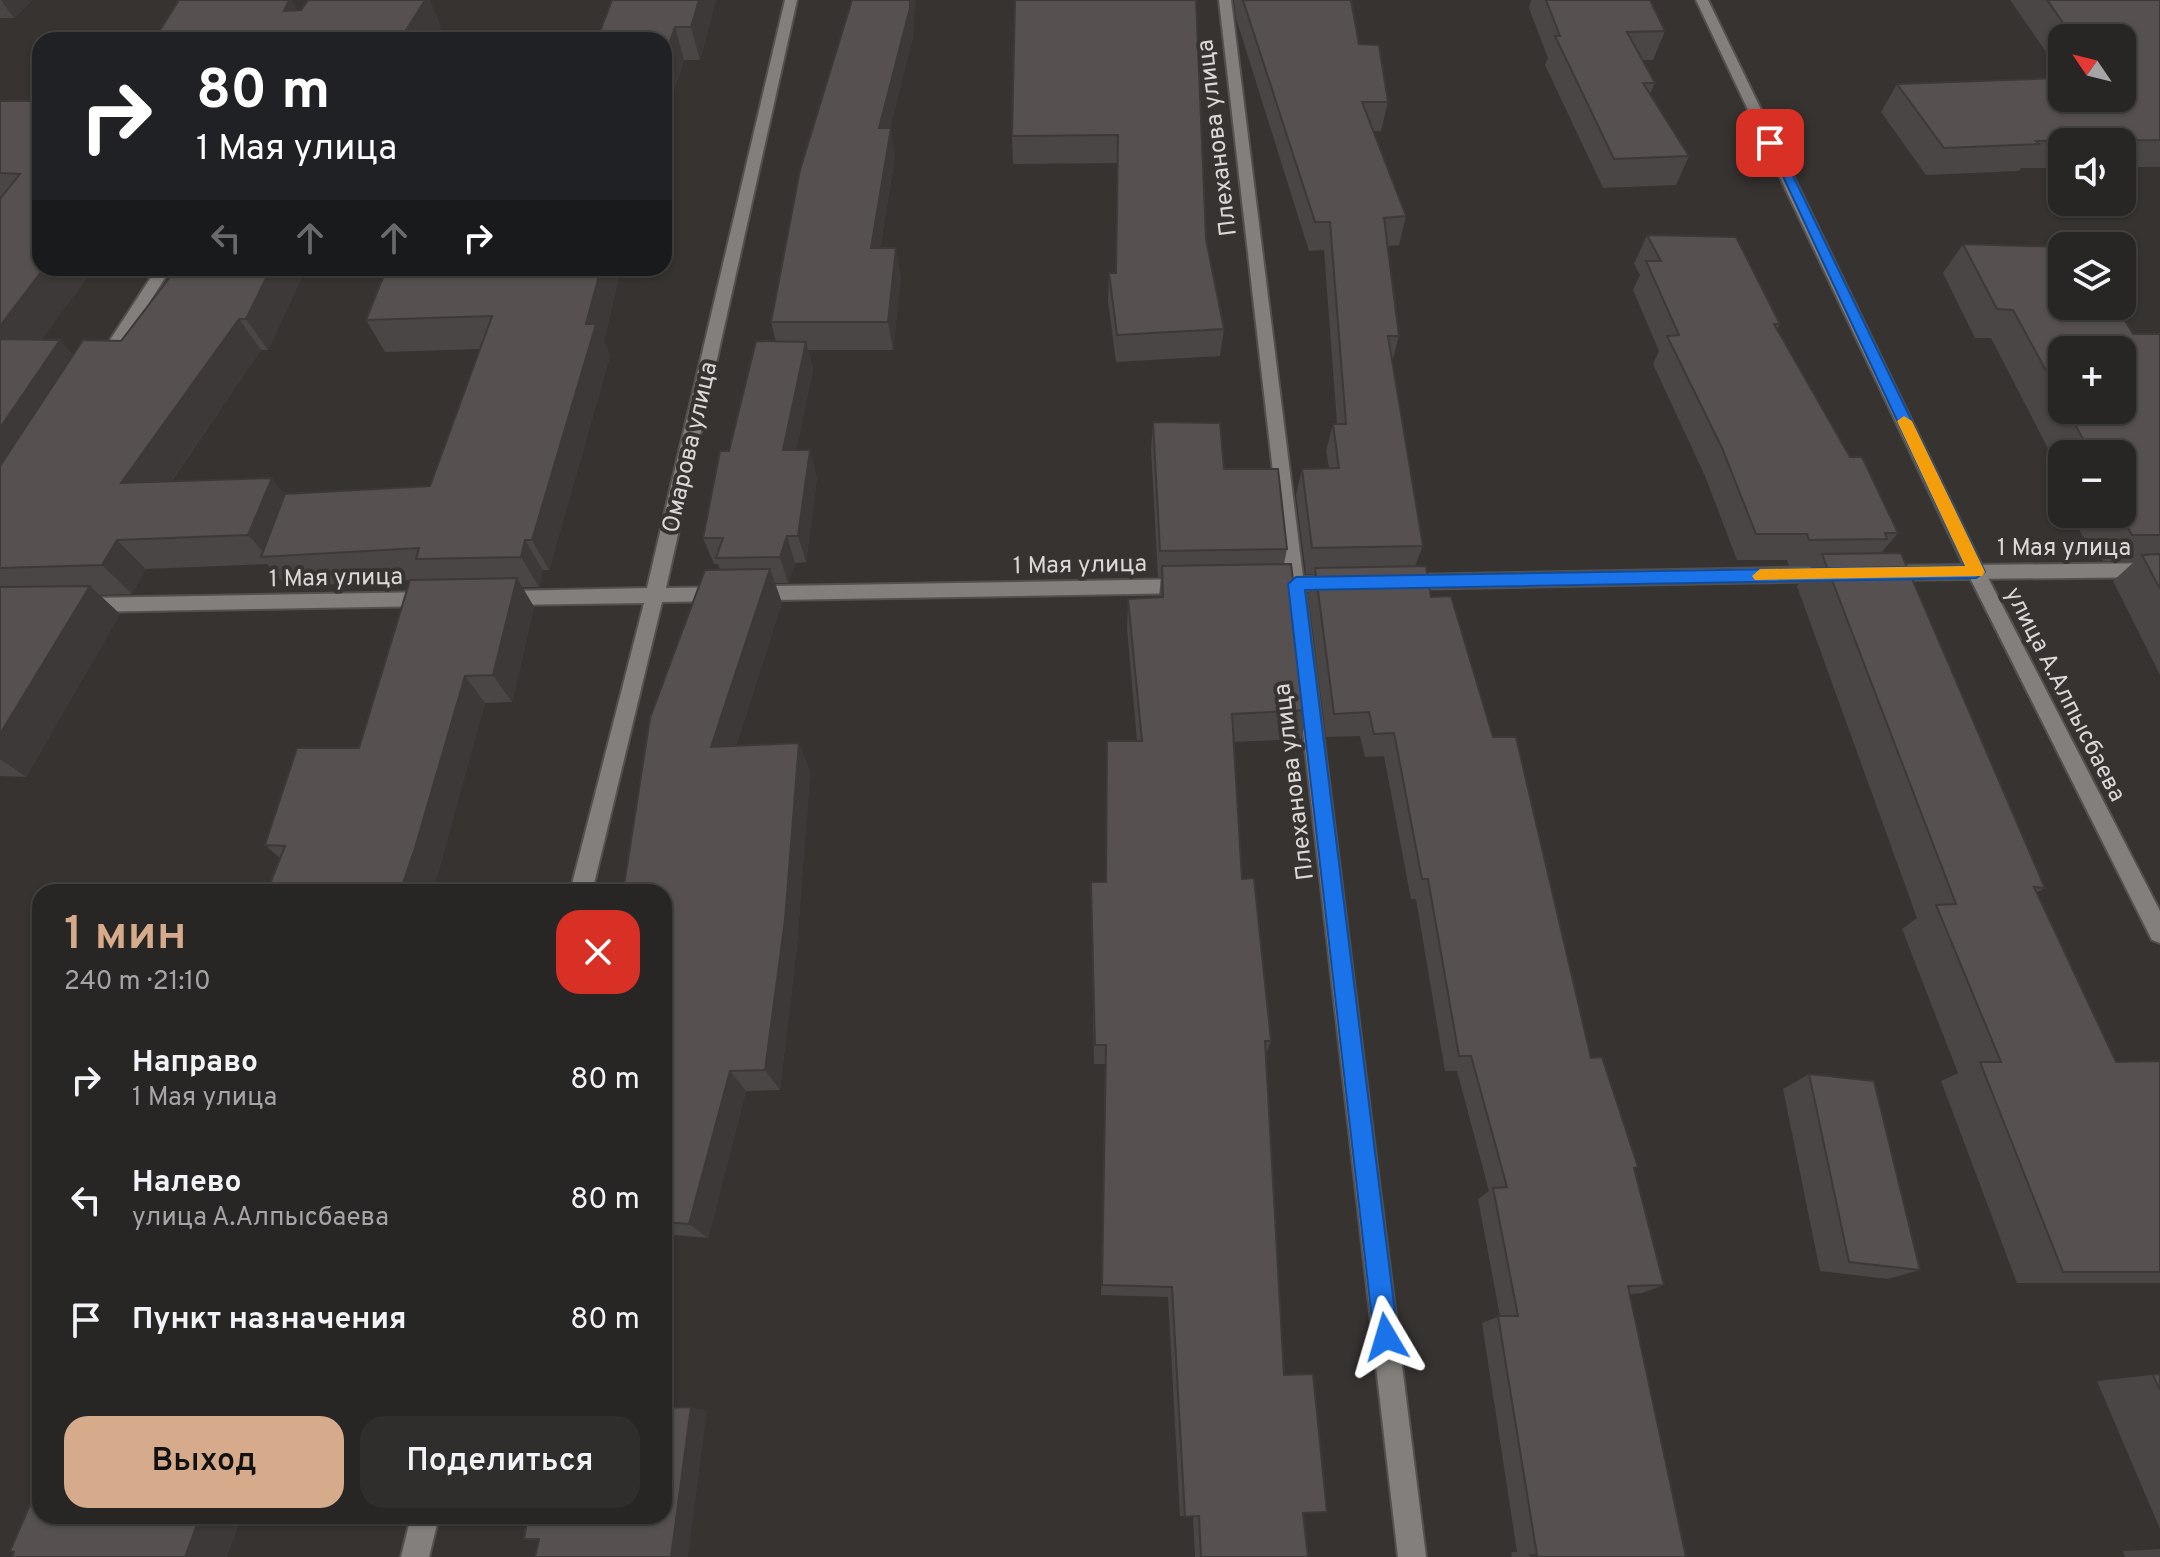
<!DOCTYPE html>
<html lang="ru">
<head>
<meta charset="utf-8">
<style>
  body { margin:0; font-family:Overpass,sans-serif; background:#302e2d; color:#f1f3f6; height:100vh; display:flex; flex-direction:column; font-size:30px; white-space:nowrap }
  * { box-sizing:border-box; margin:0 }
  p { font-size:26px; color:#a5a5a7 }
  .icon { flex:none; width:44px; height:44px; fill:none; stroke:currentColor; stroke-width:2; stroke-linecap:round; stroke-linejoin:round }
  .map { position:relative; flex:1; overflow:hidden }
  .side { position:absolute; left:32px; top:884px; width:640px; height:640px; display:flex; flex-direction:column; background:#282625; border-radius:24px; box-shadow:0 2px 6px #0004,0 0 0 2px #444342 }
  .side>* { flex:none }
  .guide { position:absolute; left:32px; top:32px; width:640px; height:244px; border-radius:24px; box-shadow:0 2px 6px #0004,0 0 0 2px #444342; background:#202124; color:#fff; overflow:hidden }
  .needle { width:52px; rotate:305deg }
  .buttons { position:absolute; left:2048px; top:24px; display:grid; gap:16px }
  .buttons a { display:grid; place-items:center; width:88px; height:88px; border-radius:16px; background:#282625; box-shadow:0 2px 6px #0004,0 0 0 2px #444342; font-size:40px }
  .pin { position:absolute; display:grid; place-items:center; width:68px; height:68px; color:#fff; margin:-34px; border-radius:16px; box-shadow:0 4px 12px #0006 }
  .me { position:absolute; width:88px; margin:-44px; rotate:353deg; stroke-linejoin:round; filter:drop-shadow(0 0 6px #0008) }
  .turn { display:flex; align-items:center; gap:28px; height:168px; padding:0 32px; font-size:36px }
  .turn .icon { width:104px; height:104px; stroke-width:2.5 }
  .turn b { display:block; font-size:56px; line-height:68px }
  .lanes { display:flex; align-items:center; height:76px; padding:0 32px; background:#0003; justify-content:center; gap:40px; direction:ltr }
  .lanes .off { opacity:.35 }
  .round { display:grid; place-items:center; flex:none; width:84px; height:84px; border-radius:24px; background:#302e2d }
  .summary { display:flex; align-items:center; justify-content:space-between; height:136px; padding:0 32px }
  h1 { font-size:48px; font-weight:600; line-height:60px; color:#d6ab8b }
  .primary-button { display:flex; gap:16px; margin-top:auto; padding:16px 32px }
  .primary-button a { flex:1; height:92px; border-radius:24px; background:#d6ab8b; color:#111; font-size:32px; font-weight:600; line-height:92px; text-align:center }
  .primary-button a+a { background:#302e2d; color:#f1f3f6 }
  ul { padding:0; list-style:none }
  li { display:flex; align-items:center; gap:24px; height:120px; padding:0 32px }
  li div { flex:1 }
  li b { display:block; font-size:30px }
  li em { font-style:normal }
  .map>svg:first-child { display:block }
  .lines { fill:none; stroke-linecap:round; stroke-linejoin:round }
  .minor-casing { stroke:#53504e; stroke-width:4 }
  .tertiary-casing { stroke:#53504e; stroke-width:4 }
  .minor { fill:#827f7c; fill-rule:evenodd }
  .tertiary { fill:#827f7c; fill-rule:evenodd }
  .wall { fill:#4a4645; fill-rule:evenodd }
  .shaded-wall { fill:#3c3938 }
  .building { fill:#565150; stroke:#3c3938; stroke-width:2 }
  .route { fill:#1a73e8; stroke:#114b97; stroke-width:2 }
  .slow { fill:#f59e0b }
  .labels { text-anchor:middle; stroke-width:8; stroke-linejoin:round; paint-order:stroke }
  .street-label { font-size:24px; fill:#dbd9d7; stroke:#363331 }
</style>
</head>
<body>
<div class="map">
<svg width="2160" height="1557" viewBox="0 0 2160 1557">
  <rect width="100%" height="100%" fill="#363331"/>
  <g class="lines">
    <g class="minor-casing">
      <g id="minor">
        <path d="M 785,0 L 797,0 L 666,588 L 1188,579 L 1197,586 L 1188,593 L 662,602 L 592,892 L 570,892 L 644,603 L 504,605 L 495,598 L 504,591 L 647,588 Z"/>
        <path d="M 1219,0 L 1231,0 L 1303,577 L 1336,576 L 1345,583 L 1336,590 L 1305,590 L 1426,1557 L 1398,1557 L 1287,591 L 1268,591 L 1259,584 L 1268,577 L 1285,577 Z"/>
        <path d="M 157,268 L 171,268 L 109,367 L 97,367 L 95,363 Z"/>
        <path d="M 2160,563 L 2160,577 L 1884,580 L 1875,573 L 1884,566 Z"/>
        <path d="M 1832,567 L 1841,574 L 1832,581 L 1404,589 L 1395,582 L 1404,575 Z"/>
        <path d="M 432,592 L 441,599 L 432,606 L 84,612 L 75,605 L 84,598 Z"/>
        <path d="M 411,1516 L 439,1516 L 429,1557 L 401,1557 Z"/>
      </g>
    </g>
    <g class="tertiary-casing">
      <path id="tertiary" d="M 1696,0 L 1708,0 L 1985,572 L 2160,911 L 2160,943 L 2152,940 L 1967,572 Z"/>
    </g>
    <use href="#minor" class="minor"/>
    <use href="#tertiary" class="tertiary"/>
  </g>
  <g class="wall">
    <path d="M 0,0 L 32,0 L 14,18 L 0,18 Z"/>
    <path d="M 612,0 L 716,0 L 700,60 L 684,60 L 664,120 L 664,40 Z"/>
    <path d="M 852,0 L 915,0 L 913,37 L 890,128 L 895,157 L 880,248 L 901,276 L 893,350 L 808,350 L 813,370 L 796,450 L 817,477 L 806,562 L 795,563 L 788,583 L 775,583 L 782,603 L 736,746 L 799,743 L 810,773 L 797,945 L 780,1090 L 746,1091 L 708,1238 L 664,1234 L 664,892 L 720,570 L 718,564 L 714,564 L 703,538 L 729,451 L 776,342 L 771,322 Z"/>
    <path d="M 1015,0 L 1206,239 L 1224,329 L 1220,356 L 1116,362 L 1108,301 L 1109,273 L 1116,273 L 1118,163 L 1013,164 L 1012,136 Z"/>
    <path d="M 1234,0 L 1351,0 L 1359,44 L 1388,102 L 1381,131 L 1373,131 L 1406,216 L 1399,245 L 1388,246 L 1399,336 L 1392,362 L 1423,546 L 1415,566 L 1431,597 L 1493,737 L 1591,1058 L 1638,1167 L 1634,1169 L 1664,1285 L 1642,1293 L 1630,1294 L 1686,1557 L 1512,1557 L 1511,1552 L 1517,1552 L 1482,1323 L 1500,1316 L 1478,1199 L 1489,1191 L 1457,1071 L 1445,1071 L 1416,899 L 1411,899 L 1384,756 L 1365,757 L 1360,736 L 1326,737 L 1308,594 L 1313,574 L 1306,574 L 1296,495 L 1302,469 L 1329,468 L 1326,451 L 1333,424 L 1337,424 L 1324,250 L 1309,251 L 1236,18 Z"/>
    <path d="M 1531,0 L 1650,0 L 1665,31 L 1653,60 L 1642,60 L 1655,83 L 1650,94 L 1689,156 L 1676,185 L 1603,188 L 1545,65 L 1548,58 L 1529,8 Z"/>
    <path d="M 2010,0 L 2160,0 L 2160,167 L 2122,167 L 2122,142 L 2062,142 L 2062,168 L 2021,168 L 2019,171 L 1926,175 L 1881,112 L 1897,84 L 2122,98 L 2122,38 L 2062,38 L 2062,75 Z"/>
    <path d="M 0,101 L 94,268 L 41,340 L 60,340 L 73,355 L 121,341 L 177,268 L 306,268 L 268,350 L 261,350 L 171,482 L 285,494 L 430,486 L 480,349 L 385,352 L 366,320 L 387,268 L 621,268 L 604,341 L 610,356 L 549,570 L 543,570 L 539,587 L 522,587 L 534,607 L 512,702 L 485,703 L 432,892 L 267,892 L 280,858 L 265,845 L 359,748 L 410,580 L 287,587 L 267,564 L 146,569 L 132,594 L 99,595 L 120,614 L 26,777 L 0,776 Z"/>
    <path d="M 1647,235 L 1780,324 L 1777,329 L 1850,457 L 1898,533 L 1881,553 L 2045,888 L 2036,893 L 2116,1062 L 2160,1061 L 2160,1283 L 2017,1283 L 1941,1081 L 1958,1073 L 1902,929 L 1917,918 L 1797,586 L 1812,566 L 1789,566 L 1787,560 L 1737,560 L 1705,476 L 1653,364 L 1659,351 L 1633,290 L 1640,275 L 1634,264 Z"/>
    <path d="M 1963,244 L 2133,334 L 2160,334 L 2160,675 L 2113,581 L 2135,561 L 2103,561 L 2099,552 L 2092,552 L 2070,514 L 2122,514 L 2122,454 L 2062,454 L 2062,499 L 2047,473 L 2056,464 L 1991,338 L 1975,338 L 1943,273 ZM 2062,350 L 2122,410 L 2062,410 Z"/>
    <path d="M 1153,422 L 1224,469 L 1287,549 L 1284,564 L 1309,710 L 1301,739 L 1233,742 L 1242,879 L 1271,1041 L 1266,1053 L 1284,1375 L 1303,1513 L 1308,1557 L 1195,1557 L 1193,1516 L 1180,1516 L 1168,1297 L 1101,1295 L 1105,1064 L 1094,1064 L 1091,882 L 1106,882 L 1107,741 L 1137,741 L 1127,629 L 1128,599 L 1159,597 L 1161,577 L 1158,577 L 1151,450 Z"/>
    <path d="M 1809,1074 L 1920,1270 L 1888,1279 L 1820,1271 L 1783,1089 Z"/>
    <path d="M 2160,1374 L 2160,1529 L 2097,1381 Z"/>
    <path d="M 2160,1549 L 2160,1557 L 2125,1557 L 2123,1551 Z"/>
  </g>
  <g class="shaded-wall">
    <path d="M 1,0 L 32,0 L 14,18 Z"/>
    <path d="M 261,0 L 292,0 L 307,28 Z"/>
    <path d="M 425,0 L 430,0 L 441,27 L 434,40 L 400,40 Z"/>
    <path d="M 699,0 L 716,0 L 700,60 L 691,27 Z"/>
    <path d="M 910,0 L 915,0 L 913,37 L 883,157 L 879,128 Z"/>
    <path d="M 675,27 L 684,60 L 664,120 L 664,59 Z"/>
    <path d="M 891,128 L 895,157 L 875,276 L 871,248 Z"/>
    <path d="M 896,248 L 901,276 L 893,350 L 888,322 Z"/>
    <path d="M 44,268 L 94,268 L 19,370 L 0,350 L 0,326 Z"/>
    <path d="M 271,268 L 306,268 L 268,350 L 246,319 Z"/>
    <path d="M 601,268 L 621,268 L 604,341 L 610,356 L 549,570 L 532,540 Z"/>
    <path d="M 239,319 L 261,350 L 149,513 L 121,483 Z"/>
    <path d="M 60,340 L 87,371 L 0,505 L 0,428 Z"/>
    <path d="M 806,342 L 813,370 L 791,477 L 783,450 Z"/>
    <path d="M 810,450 L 817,477 L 806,562 L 798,536 Z"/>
    <path d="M 272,478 L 295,508 L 267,556 L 248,535 Z"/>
    <path d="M 787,536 L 795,563 L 788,583 L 780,557 Z"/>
    <path d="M 117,540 L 146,569 L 132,594 L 102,565 Z"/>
    <path d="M 525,540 L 543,570 L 539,587 L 521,557 Z"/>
    <path d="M 770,569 L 782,603 L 726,777 L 711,747 Z"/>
    <path d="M 517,578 L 534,607 L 512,702 L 493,675 Z"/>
    <path d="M 90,586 L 120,614 L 26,777 L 0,759 L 0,734 Z"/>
    <path d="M 465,676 L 485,703 L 439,871 L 432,892 L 400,892 Z"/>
    <path d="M 799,743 L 810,773 L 797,945 L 780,1090 L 765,1070 Z"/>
    <path d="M 730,1071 L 746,1091 L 708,1238 L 689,1224 Z"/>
    <path d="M 691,1407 L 707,1411 L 688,1557 L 671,1557 Z"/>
    <path d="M 200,1516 L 242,1516 L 227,1557 L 185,1557 Z"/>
  </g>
  <g class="building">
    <path d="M 179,0 L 289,0 L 284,11 L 301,10 L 308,0 L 425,0 L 400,40 L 154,40 Z"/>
    <path d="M 612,0 L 699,0 L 691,27 L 675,27 L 664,59 L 664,40 L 597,40 Z"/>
    <path d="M 852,0 L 910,0 L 910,8 L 879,128 L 891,128 L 871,248 L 896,248 L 888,322 L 771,322 L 800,170 Z"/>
    <path d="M 1015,0 L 1196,0 L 1206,239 L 1224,329 L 1117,335 L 1109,273 L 1116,273 L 1118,135 L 1012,136 Z"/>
    <path d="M 1243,0 L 1351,0 L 1359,44 L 1379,45 L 1388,102 L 1362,102 L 1406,216 L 1384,218 L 1399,336 L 1388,336 L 1423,546 L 1312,548 L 1302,469 L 1339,468 L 1333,424 L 1346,424 L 1330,222 L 1315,222 Z"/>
    <path d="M 1546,0 L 1650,0 L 1665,31 L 1627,32 L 1655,83 L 1643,83 L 1689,156 L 1614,159 L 1555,36 L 1560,36 Z"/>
    <path d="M 2047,0 L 2160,0 L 2160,140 L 2036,141 L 2039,144 L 1944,148 L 1897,84 L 2062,78 L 2062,98 L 2122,98 L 2122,38 L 2074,38 Z"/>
    <path d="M 0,101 L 40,101 L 40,268 L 44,268 L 0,326 L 0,199 L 20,174 L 0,173 Z"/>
    <path d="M 1647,235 L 1736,237 L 1780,324 L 1774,324 L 1850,457 L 1862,457 L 1898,533 L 1885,533 L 1887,539 L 1809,540 L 1807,534 L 1756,534 L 1722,448 L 1667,336 L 1679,335 L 1646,261 L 1661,261 Z"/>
    <path d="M 1963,244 L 2062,247 L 2062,306 L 2098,306 L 2105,318 L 2124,319 L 2133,334 L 2160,334 L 2160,535 L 2132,535 L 2127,526 L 2120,526 L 2113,514 L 2122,514 L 2122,454 L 2078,454 L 2073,446 L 2087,446 L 2067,410 L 2122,410 L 2122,350 L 2062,350 L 2062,400 L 2013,310 L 1997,309 Z"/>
    <path d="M 177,268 L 271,268 L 246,319 L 239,319 L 121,483 L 272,478 L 248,535 L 117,540 L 102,565 L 0,568 L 0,466 L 83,340 L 121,341 Z"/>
    <path d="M 387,268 L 601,268 L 586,324 L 596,324 L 532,540 L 525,540 L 521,557 L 416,559 L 419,548 L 261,557 L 285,494 L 430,486 L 492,316 L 366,320 Z"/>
    <path d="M 0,339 L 60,340 L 0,428 Z"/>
    <path d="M 756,341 L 806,342 L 783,450 L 810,450 L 798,536 L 787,536 L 780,557 L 716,558 L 723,538 L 703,538 L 720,451 L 729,451 Z"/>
    <path d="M 1153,422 L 1220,423 L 1224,469 L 1278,469 L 1287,549 L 1160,551 Z"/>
    <path d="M 1901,553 L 2045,888 L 2034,887 L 2116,1062 L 2160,1061 L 2160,1272 L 2063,1272 L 1980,1062 L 2001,1062 L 1936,905 L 1956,904 L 1822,554 Z"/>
    <path d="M 2160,554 L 2160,589 L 2142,555 Z"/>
    <path d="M 1291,564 L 1309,710 L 1232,714 L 1242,879 L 1254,878 L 1271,1041 L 1265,1041 L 1284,1375 L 1313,1374 L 1327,1512 L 1303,1513 L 1308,1557 L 1201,1557 L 1199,1516 L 1185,1517 L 1172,1287 L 1102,1285 L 1106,1045 L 1095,1045 L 1091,882 L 1106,882 L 1107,741 L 1142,741 L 1128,599 L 1163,597 L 1162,566 Z"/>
    <path d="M 1426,566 L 1431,597 L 1451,596 L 1493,737 L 1516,737 L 1591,1058 L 1602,1057 L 1638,1167 L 1634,1168 L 1664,1285 L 1628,1286 L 1686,1557 L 1531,1557 L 1530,1555 L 1537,1555 L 1498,1316 L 1518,1316 L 1493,1188 L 1507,1187 L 1471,1056 L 1459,1056 L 1428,879 L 1422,879 L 1394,733 L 1374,734 L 1369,712 L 1334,714 L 1315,568 Z"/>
    <path d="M 770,569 L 711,747 L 799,743 L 785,920 L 765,1070 L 730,1071 L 689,1224 L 664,1222 L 664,892 L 623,892 L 650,718 L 705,570 Z"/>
    <path d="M 517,578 L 493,675 L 465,676 L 415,848 L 400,892 L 267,892 L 285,846 L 265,845 L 297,748 L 359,748 L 410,580 Z"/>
    <path d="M 90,586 L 0,734 L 0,587 Z"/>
    <path d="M 1809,1074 L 1874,1081 L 1920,1270 L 1849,1262 Z"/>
    <path d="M 2160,1374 L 2160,1390 L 2153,1375 Z"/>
    <path d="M 691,1407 L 671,1557 L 535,1557 L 539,1539 L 524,1539 L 528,1516 L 664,1516 L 664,1408 Z"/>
    <path d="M 40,1482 L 40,1516 L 200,1516 L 185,1557 L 12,1557 L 14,1552 L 10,1551 Z"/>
  </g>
  <path class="route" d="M 1766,140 L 1777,143 L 1985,572 L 1976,578 L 1305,590 L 1398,1337 L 1394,1345 L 1386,1349 L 1378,1345 L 1374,1337 L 1288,584 L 1296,577 L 1965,566 Z"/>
  <path class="slow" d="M 1904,416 L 1912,421 L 1985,572 L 1982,576 L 1755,580 L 1752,576 L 1760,569 L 1965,566 L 1897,421 Z"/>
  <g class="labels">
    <g class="street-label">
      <text transform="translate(1216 138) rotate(-97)" y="8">Плеханова улица</text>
      <text transform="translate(689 447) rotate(-77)" y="8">Омарова улица</text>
      <text x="2064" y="555">1 Мая улица</text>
      <text transform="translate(1080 564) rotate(-1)" y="8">1 Мая улица</text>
      <text transform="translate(336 577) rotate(-1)" y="8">1 Мая улица</text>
      <text transform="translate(2066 694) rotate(63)" y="8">улица А.Алпысбаева</text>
      <text transform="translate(1293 782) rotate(-97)" y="8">Плеханова улица</text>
    </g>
  </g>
</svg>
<div class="buttons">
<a><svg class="needle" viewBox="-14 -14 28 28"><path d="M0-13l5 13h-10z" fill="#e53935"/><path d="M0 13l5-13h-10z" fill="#a5a5a7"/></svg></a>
<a><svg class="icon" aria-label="sound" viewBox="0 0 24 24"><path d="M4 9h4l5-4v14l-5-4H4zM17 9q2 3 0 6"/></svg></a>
<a><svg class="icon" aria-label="layers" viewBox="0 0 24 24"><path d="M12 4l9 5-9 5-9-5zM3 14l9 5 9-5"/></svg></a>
<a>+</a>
<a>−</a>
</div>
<div class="pin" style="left:1770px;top:143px;background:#d93025"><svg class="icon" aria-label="arrive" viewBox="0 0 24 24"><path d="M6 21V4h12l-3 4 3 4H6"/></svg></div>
<svg class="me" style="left:1386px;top:1337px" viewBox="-20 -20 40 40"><path d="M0-17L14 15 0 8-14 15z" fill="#1a73e8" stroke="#fff" stroke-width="4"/></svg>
<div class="guide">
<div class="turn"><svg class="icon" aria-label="right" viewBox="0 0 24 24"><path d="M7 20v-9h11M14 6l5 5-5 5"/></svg><div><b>80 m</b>1 Мая улица</div></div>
<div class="lanes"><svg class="icon off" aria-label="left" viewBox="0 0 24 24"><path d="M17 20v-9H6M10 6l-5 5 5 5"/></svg><svg class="icon off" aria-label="ahead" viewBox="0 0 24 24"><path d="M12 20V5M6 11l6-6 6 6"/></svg><svg class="icon off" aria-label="ahead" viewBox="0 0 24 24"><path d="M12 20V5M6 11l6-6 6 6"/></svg><svg class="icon" aria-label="right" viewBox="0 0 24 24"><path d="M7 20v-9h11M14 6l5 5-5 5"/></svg></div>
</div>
<section class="side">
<div class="summary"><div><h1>1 мин</h1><p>240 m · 21:10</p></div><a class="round" style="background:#d93025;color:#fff"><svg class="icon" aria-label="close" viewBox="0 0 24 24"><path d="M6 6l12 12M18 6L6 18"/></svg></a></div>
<ul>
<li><svg class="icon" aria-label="right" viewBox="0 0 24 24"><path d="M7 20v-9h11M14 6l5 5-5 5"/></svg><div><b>Направо</b><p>1 Мая улица</p></div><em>80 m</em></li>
<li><svg class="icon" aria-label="left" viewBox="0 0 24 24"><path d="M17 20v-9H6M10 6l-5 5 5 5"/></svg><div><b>Налево</b><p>улица А.Алпысбаева</p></div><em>80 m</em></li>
<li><svg class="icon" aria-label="arrive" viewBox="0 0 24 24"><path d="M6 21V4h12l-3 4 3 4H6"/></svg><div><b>Пункт назначения</b></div><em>80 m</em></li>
</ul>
<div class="primary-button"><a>Выход</a><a>Поделиться</a></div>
</section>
</div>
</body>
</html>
